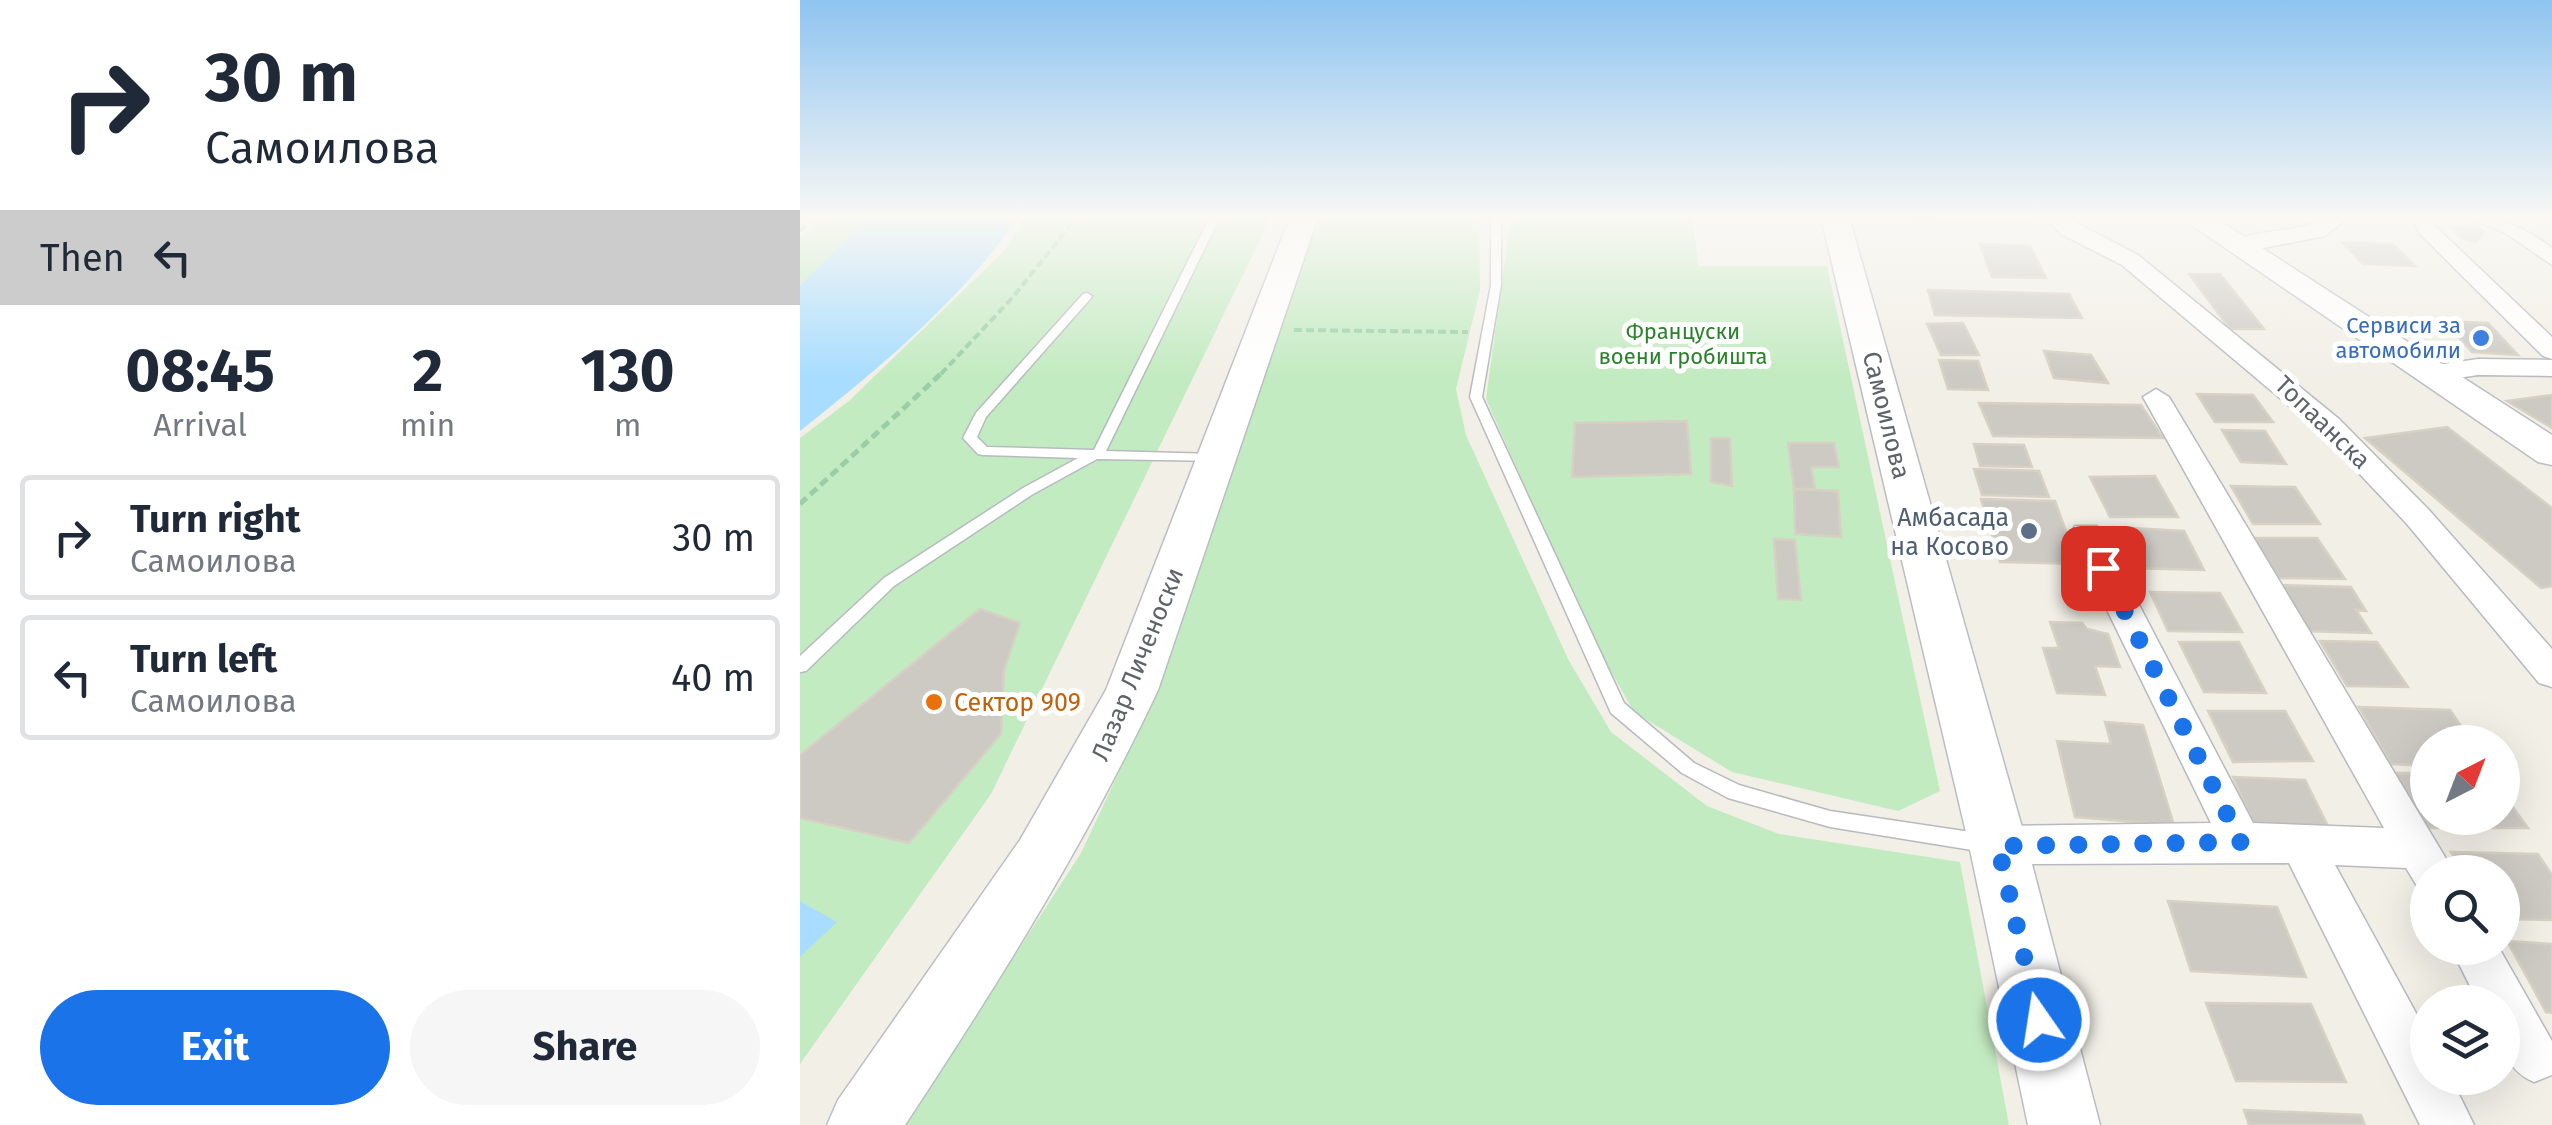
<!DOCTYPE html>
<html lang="en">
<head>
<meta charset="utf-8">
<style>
  body { margin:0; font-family:"Fira Sans",sans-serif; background:#f6f6f7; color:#1f2937; height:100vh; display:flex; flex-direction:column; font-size:38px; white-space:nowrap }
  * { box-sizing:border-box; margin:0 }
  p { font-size:32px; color:#747a83 }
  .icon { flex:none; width:55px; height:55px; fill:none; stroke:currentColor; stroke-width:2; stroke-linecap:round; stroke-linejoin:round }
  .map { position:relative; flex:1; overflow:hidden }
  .side { display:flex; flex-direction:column; background:#fff; width:800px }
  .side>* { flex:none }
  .guide { background:#fff; color:#1f2937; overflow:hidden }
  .needle { width:65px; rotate:42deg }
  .buttons { position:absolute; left:1610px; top:725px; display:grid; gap:20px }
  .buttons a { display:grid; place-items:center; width:110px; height:110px; border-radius:50%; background:#fff; box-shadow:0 10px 40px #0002; font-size:50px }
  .pin { position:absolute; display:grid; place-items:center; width:85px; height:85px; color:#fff; margin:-42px; border-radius:20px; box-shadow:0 5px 15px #0006 }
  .me { position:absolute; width:110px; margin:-55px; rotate:347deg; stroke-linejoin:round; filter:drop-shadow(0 0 8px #0008) }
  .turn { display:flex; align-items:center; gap:35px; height:210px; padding:0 40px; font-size:45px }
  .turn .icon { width:130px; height:130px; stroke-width:2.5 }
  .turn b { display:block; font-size:70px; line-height:85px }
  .then { display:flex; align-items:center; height:95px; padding:0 40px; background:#0003; gap:20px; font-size:38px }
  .eta { display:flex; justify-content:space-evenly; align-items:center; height:170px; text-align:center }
  .eta b { font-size:60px; font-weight:700; line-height:70px }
  .primary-button { display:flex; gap:20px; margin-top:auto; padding:20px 40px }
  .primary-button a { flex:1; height:115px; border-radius:60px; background:#1a73e8; color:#fff; font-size:40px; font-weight:700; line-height:115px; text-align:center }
  .primary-button a+a { background:#f6f6f7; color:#1f2937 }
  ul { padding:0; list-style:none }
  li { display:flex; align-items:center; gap:30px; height:125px; margin:0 20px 15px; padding:0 20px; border:5px solid #e0e1e3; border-radius:10px }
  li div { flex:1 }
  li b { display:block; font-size:38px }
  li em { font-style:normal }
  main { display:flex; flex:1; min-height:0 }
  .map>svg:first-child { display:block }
  .green { fill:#c3ebc1 }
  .water { fill:#a9ddff }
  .building { fill:#cdcac4; stroke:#d7d1c4; stroke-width:2.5 }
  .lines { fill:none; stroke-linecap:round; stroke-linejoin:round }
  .lane-casing { stroke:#b7babf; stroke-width:3 }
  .street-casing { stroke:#b7babf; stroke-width:3 }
  .secondary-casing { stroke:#babec4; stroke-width:3 }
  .path-far1 { stroke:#99cea6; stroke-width:4; stroke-dasharray:8 4; stroke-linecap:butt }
  .path { stroke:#99cea6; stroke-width:5; stroke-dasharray:9 5; stroke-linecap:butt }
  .lane { fill:#fff; fill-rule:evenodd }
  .street { fill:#fff; fill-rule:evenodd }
  .secondary { fill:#fff; fill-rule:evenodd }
  .route { stroke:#1a73e8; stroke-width:18; stroke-dasharray:0 32.4 }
  .shop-dot { fill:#3f7fe0; stroke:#fff; stroke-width:4 }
  .service-dot { fill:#5c6f8a; stroke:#fff; stroke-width:4 }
  .food-dot { fill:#e8710a; stroke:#fff; stroke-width:4 }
  .labels { text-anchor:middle; stroke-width:10; stroke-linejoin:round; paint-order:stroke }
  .far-shop-label { font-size:22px; fill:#366cbe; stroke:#fff; text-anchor:end }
  .far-park-label { font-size:22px; fill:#2b822c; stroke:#fff }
  .street-label { font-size:25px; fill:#5e6369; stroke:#fff }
  .service-label { font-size:25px; fill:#4e5e75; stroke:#fff; text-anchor:end }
  .food-label { font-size:25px; fill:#c56008; stroke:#fff; text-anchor:start }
</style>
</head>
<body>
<main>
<section class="side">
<div class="guide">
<div class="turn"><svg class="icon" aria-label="right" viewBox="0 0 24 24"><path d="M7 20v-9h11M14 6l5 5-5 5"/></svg><div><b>30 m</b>Самоилова</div></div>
<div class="then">Then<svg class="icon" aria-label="left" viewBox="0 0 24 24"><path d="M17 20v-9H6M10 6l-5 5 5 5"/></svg></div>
</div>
<div class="eta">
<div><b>08:45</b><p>Arrival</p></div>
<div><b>2</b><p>min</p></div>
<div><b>130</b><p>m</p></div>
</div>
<ul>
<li><svg class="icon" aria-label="right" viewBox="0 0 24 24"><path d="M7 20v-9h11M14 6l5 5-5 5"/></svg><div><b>Turn right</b><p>Самоилова</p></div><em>30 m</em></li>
<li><svg class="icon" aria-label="left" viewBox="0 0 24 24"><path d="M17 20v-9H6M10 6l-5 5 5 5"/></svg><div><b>Turn left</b><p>Самоилова</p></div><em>40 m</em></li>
</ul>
<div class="primary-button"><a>Exit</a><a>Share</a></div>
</section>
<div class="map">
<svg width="1752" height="1125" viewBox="0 0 1752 1125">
  <rect width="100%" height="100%" fill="#f2efe7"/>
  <g class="green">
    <path d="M 21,217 L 70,217 L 0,285 L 0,238 Z"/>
    <path d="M 224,217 L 471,217 L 191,794 L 0,1064 L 0,438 L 49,401 L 206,249 Z"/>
    <path d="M 514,217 L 679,217 L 680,290 L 656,389 L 666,435 L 768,659 L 811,732 L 907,806 L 979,834 L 1160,862 L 1209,1125 L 105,1125 L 281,853 L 352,702 Z"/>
    <path d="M 711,217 L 893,217 L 898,266 L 1027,266 L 1140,791 L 1098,811 L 932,772 L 834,712 L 790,634 L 686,399 Z"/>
  </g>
  <g class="water">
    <path d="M 70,217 L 218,217 C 161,301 79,368 0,431 L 0,285 Z"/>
    <path d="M 0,901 L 37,922 L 0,957 Z"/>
  </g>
  <g class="building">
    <path d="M 1106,217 L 1230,217 L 1233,224 L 1107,221 Z"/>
    <path d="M 1650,226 L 1680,228 L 1684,232 L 1676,242 L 1661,238 Z"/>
    <path d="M 1543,243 L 1593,244 L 1615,266 L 1563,264 Z"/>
    <path d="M 1180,244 L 1230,246 L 1246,278 L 1192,277 Z"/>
    <path d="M 1389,274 L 1420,274 L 1464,329 L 1430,329 Z"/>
    <path d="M 1128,290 L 1269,294 L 1282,318 L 1135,315 Z"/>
    <path d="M 1644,321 L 1688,323 L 1718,355 L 1672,352 Z"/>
    <path d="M 1163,323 L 1179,355 L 1141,355 L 1127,324 Z"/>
    <path d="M 1244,351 L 1291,355 L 1308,383 L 1254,378 Z"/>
    <path d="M 1139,360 L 1178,361 L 1188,390 L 1148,389 Z"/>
    <path d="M 1397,394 L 1453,395 L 1473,422 L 1415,422 Z"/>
    <path d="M 1752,395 L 1752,428 L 1707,401 Z"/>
    <path d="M 1179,403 L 1341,405 L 1363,438 L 1193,436 Z"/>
    <path d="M 887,421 L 891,474 L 772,477 L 775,423 Z"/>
    <path d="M 1647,427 L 1752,508 L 1752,586 L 1741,588 L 1565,438 Z"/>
    <path d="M 1422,430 L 1465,431 L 1486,464 L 1441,462 Z"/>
    <path d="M 911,438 L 930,438 L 932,486 L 911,482 Z"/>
    <path d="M 988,443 L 1034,443 L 1039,467 L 1011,467 L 1015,489 L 994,489 Z"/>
    <path d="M 1174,444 L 1224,445 L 1232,467 L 1180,466 Z"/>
    <path d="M 1174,469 L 1239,471 L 1249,497 L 1182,495 Z"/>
    <path d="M 1355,476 L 1378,517 L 1310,517 L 1290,477 Z"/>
    <path d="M 1431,486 L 1495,487 L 1520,524 L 1453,524 Z"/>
    <path d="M 994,489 L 1038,491 L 1041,537 L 995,534 Z"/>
    <path d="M 1181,499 L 1255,501 L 1278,564 L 1200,562 Z"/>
    <path d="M 1313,527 L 1384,531 L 1404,570 L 1329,568 Z"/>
    <path d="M 1453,538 L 1517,538 L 1545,579 L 1478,578 Z"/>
    <path d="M 974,539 L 995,540 L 1001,600 L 978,599 Z"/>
    <path d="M 1476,585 L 1551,587 L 1566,611 L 1556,610 L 1571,633 L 1503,631 Z"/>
    <path d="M 1350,592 L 1420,593 L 1442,632 L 1368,631 Z"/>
    <path d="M 180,609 L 220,623 L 204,670 L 201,734 L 109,843 L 0,818 L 0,755 Z"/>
    <path d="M 1250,622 L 1282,623 L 1287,629 L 1308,634 L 1320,667 L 1295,666 L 1305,695 L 1257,693 L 1243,648 L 1259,648 Z"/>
    <path d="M 1520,641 L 1577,642 L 1608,687 L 1547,686 Z"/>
    <path d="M 1379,642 L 1439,642 L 1466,693 L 1404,692 Z"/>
    <path d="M 1559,707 L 1650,710 L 1672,742 L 1628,742 L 1628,766 L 1591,764 Z"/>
    <path d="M 1408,711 L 1485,711 L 1513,761 L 1433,762 Z"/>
    <path d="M 1305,722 L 1343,725 L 1374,825 L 1275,817 L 1257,741 L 1311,744 Z"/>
    <path d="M 1593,773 L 1628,773 L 1628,818 L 1702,818 L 1702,792 L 1728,828 L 1627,828 Z"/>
    <path d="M 1433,777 L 1505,780 L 1534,838 L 1458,835 Z"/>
    <path d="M 1651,852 L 1738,854 L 1752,875 L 1752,920 L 1702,919 L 1702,872 L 1663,872 Z"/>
    <path d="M 1368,901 L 1477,907 L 1506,977 L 1391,971 Z"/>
    <path d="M 1707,941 L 1752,944 L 1752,1013 L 1746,1012 Z"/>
    <path d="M 1406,1003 L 1511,1004 L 1546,1082 L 1436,1081 Z"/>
    <path d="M 1444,1110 L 1561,1115 L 1565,1125 L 1449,1125 Z"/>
  </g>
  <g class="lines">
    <g class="lane-casing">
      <g id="lane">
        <path d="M 410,217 L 420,217 L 306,451 L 416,454 L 421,455 L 423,458 L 421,461 L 297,459 L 233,494 L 94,586 L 6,671 L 0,672 L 0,656 L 84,578 L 223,488 L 278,458 L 183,455 L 178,454 L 163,438 L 176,413 L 283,294 L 287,293 L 292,296 L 291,298 L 186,417 L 177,437 L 187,447 L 294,450 Z"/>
        <path d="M 691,217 L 701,217 L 701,285 L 682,397 L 824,703 L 894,763 L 939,785 L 1030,811 L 1184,834 L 1191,837 L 1194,843 L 1191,849 L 1184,852 L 1030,827 L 928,798 L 882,773 L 811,713 L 670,397 L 691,285 Z"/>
      </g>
    </g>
    <g class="street-casing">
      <g id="street">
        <path d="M 1243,217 L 1266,217 L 1338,255 L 1539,419 L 1629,510 L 1752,649 L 1752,687 L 1739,683 L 1607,524 L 1519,431 L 1322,265 L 1261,234 Z"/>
        <path d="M 1525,217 L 1549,217 L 1525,236 L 1438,253 L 1427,247 C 1450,226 1498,236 1525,217 Z"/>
        <path d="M 1611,217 L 1631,217 L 1636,227 L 1752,337 L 1752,359 L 1743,356 L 1620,234 Z"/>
        <path d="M 1665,217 C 1703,217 1722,226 1752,248 L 1752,265 L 1704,232 Z"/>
        <path d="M 1678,359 L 1752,360 L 1752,376 L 1678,375 L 1630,382 L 1617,374 L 1630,366 Z"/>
        <path d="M 1356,389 L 1369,397 L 1654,872 L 1628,872 L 1628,890 L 1617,886 L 1606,868 L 1535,865 L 1628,1035 L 1628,1078 L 1651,1078 L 1674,1125 L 1620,1125 L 1489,863 L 1198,864 L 1183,858 L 1177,845 L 1183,832 L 1198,826 L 1411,823 L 1270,534 L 1275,526 L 1297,526 L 1302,534 L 1453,823 L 1584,828 L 1343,397 Z"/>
        <path d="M 1651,948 L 1699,948 L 1752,1041 L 1752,1075 L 1734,1082 C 1699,1067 1702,1036 1702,1002 L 1678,1002 Z"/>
      </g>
    </g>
    <g class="secondary-casing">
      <g id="secondary">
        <path d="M 490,217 L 518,217 L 358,690 C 286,843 198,984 105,1125 L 27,1125 L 38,1100 L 220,840 L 306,690 Z"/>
        <path d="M 1021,217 L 1049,217 L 1227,845 L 1300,1125 L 1228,1125 L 1169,845 Z"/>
        <path d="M 1380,217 L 1414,217 L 1752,435 L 1752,465 L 1738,462 Z"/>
      </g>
    </g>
    <g class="path-far1">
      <path d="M 0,231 L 14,217"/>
      <path d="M 494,330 L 668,332"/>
      <path d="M 141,374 L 213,297 L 277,217"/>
    </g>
    <path class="path" d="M 0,504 L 144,371"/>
    <use href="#lane" class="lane"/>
    <use href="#street" class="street"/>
    <use href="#secondary" class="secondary"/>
  </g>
  <linearGradient id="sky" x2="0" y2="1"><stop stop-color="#8fc4f1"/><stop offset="0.58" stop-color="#f9f8f4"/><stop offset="1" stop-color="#f9f8f4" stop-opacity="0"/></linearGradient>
  <rect width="1752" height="375" fill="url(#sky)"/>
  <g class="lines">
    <path class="route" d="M 1239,1020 L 1198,846 L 1441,842 L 1303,568"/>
  </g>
  <circle class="shop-dot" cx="1681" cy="338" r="10"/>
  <circle class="service-dot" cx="1229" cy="531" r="10"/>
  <circle class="food-dot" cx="134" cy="702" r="10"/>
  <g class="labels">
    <g class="far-shop-label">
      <text x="1661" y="333">Сервиси за<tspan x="1661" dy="25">автомобили</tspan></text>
    </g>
    <g class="far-park-label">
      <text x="883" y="339">Француски<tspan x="883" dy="25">воени гробишта</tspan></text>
    </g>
    <g class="street-label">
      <text transform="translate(1087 415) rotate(76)" y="9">Самоилова</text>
      <text transform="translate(1523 422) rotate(44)" y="9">Топаанска</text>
      <text transform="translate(337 664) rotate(-68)" y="9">Лазар Личеноски</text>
    </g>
    <g class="service-label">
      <text x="1209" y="526">Амбасада<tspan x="1209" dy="29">на Косово</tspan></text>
    </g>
    <g class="food-label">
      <text x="154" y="711">Сектор 909</text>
    </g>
  </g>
</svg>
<div class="buttons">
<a><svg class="needle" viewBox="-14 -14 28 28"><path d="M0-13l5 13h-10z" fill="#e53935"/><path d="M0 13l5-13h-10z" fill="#747a83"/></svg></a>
<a><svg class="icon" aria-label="search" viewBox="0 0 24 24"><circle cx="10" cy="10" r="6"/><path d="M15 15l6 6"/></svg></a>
<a><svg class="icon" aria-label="layers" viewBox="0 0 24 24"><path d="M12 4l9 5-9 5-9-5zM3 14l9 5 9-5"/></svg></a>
</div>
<div class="pin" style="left:1303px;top:568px;background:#d93025"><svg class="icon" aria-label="arrive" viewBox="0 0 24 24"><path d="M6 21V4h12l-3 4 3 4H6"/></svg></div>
<svg class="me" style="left:1239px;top:1020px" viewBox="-20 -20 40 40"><circle r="17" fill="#1a73e8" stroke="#fff" stroke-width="3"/><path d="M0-11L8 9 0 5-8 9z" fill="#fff"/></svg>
</div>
</main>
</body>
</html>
